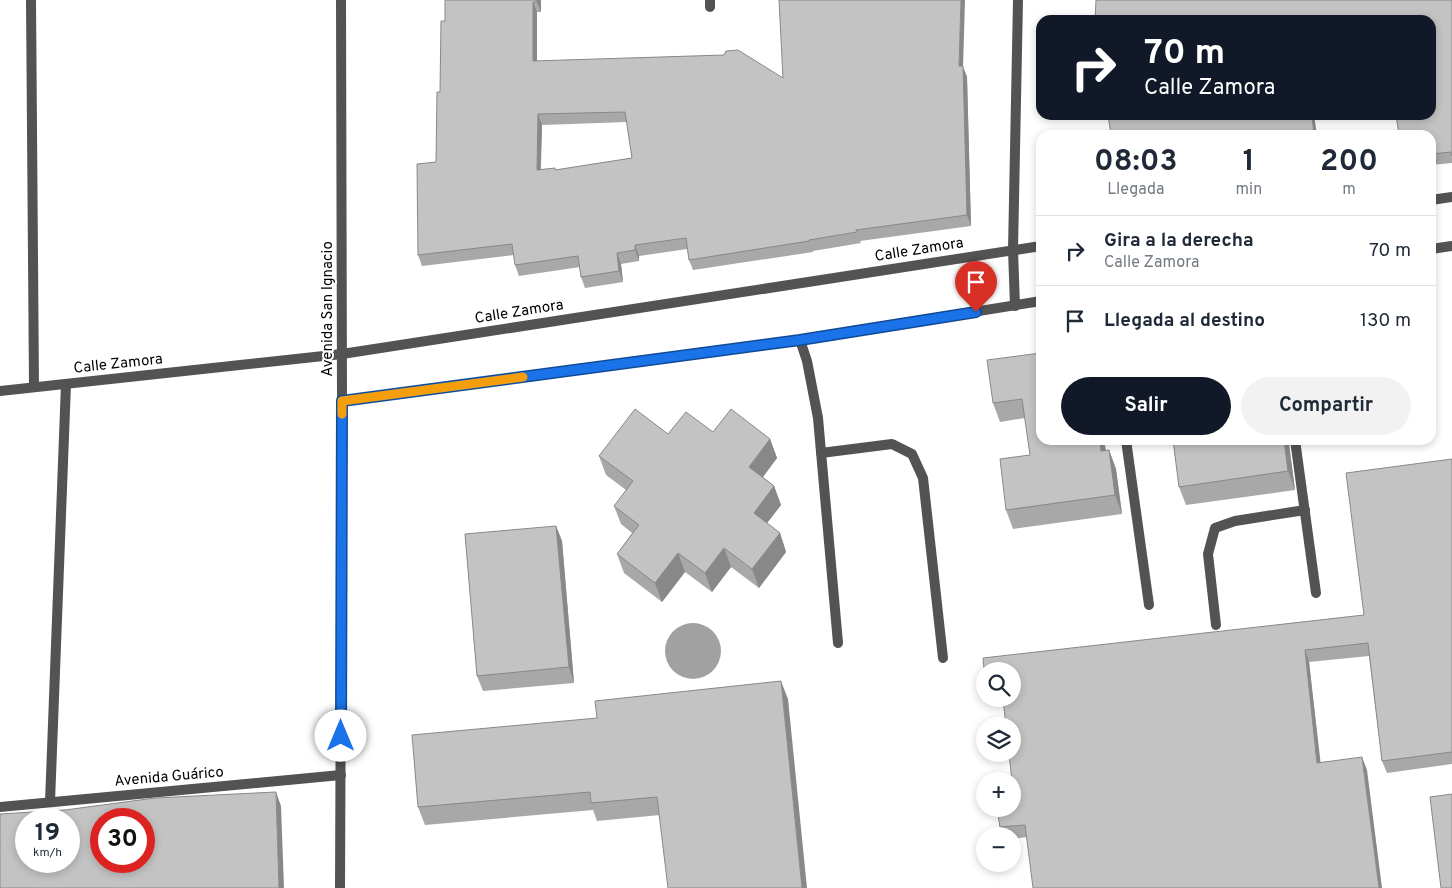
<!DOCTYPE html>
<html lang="es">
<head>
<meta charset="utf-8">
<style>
  body { margin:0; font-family:Overpass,sans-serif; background:#f2f2f3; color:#1f2937; height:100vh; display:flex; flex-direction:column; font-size:19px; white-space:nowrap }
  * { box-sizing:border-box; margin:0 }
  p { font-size:16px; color:#747a83 }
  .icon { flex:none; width:28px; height:28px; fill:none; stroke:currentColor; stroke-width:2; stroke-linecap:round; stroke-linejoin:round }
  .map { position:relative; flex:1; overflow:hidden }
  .panel { position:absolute; left:1036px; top:130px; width:400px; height:315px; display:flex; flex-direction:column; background:#fff; border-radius:15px; box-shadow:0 2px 8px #0003 }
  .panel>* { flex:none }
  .banner { position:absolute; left:1036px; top:15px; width:400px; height:105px; border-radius:15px; box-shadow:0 2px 8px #0003; background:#111827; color:#fff; overflow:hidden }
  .buttons { position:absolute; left:976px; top:662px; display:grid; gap:10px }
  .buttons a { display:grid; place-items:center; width:45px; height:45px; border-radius:50%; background:#fff; box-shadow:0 2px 8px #0003; font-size:25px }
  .speed { position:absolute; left:15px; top:808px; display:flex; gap:10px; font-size:25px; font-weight:700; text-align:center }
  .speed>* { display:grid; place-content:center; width:65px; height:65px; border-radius:50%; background:#fff; box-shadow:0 2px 8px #0003; line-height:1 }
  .speed small { font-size:12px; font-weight:400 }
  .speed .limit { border:8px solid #d22; background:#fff; color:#111 }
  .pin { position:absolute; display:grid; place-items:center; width:42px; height:42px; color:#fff; margin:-51px -21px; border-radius:50% 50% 50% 0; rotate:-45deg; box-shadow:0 0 5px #0007 }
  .pin .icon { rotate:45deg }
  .me { position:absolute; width:55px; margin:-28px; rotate:0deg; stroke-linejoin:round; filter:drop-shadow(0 0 4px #0008) }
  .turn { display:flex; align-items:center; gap:18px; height:105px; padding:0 25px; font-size:22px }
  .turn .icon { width:65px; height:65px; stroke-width:2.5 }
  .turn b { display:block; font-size:35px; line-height:42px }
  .eta { display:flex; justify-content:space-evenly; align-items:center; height:85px; text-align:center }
  .eta b { font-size:30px; font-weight:700; line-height:35px }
  .cta { display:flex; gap:10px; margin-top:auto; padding:10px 25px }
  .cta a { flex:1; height:58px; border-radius:30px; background:#111827; color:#fff; font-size:20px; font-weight:700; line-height:58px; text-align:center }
  .cta a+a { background:#f2f2f3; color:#1f2937 }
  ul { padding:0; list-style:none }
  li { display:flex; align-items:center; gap:15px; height:70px; padding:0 25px; border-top:1px solid #e0e1e3 }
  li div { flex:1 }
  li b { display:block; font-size:19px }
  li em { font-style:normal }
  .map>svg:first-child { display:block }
  .water { fill:#a1a1a1 }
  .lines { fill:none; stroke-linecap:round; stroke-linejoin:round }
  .lane { stroke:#535353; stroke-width:10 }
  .street { stroke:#535353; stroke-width:10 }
  .wall { fill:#a8a8a8; fill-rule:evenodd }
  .shaded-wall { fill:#888 }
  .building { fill:#c3c3c3; stroke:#888; fill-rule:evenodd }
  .route-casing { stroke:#114b97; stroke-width:12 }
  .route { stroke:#1a73e8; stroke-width:9 }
  .slow { stroke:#f59e0b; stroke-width:9 }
  .labels { text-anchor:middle; stroke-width:4; stroke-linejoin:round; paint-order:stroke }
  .street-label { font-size:15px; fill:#000; stroke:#fff }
</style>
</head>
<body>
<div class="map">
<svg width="1452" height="888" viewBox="0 0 1452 888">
  <rect width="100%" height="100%" fill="#fff"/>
  <circle class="water" cx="693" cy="651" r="28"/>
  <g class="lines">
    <g class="lane">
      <path d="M 800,340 L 807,361 L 818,418 L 838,643"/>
      <path d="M 1126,440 L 1149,605"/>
      <path d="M 1295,440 L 1316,593"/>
      <path d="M 821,453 L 892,444 L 912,454 L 923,478 L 943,658"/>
      <path d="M 1216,625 L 1208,554 L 1215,528 L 1235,521 L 1305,510"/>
    </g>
    <g class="street">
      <path d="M 31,0 L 34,387"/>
      <path d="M 710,7 L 710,0"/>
      <path d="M 1431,200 L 1452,197"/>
      <path d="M 1431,249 L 1452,246"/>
      <path d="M 1015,306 L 1013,250 L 1018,0"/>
      <path d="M 0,391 L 342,354 L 1041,246"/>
      <path d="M 342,401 L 800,340 L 1041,301"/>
      <path d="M 50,802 L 66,384"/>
      <path d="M 0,807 L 341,775"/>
      <path d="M 340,888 L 342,401 L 341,0"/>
    </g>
  </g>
  <g class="wall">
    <path d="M 445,0 L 541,0 L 541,12 L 537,12 L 537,61 L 783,78 L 963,67 L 967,77 L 971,226 L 860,241 L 861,243 L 813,251 L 813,252 L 693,270 L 689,260 L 687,249 L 639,256 L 639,261 L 621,264 L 623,282 L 585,288 L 581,277 L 580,267 L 519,276 L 515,265 L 514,255 L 422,266 L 418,255 L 436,162 L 445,21 ZM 627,122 L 632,158 L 556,170 L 541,170 L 542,125 Z"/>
    <path d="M 1452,0 L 1452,163 L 1431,165 L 1431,20 Z"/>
    <path d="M 1041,353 L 1041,440 L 1104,440 L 1106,450 L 1109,450 L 1116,469 L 1122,514 L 1013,529 L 1006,510 L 1030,455 L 1025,418 L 1000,422 L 993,403 Z"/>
    <path d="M 668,434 L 770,439 L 777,458 L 763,477 L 774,486 L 781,505 L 767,523 L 780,533 L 786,552 L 759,588 L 731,567 L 712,592 L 685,572 L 662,602 L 624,573 L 617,554 L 632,533 L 621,524 L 614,506 L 626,490 L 606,475 L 599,456 Z"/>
    <path d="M 1173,440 L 1287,440 L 1289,444 L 1295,490 L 1186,505 L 1179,487 Z"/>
    <path d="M 1452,459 L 1452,764 L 1387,773 L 1382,761 L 1369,656 L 1309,662 L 1320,762 L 1367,770 L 1027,837 L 1012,839 L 1012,836 L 1003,836 L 1000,827 L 1013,797 L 1364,615 Z"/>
    <path d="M 556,526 L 562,541 L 574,683 L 483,691 L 477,676 Z"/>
    <path d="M 788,699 L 660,815 L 597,821 L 593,810 L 425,825 L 418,807 L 597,718 Z"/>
  </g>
  <g class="shaded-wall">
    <path d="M 537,0 L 541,0 L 541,12 L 537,2 Z"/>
    <path d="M 961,0 L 965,0 L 963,67 L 967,77 L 971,226 L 967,215 L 959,66 Z"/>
    <path d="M 533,2 L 537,12 L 537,72 L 533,61 Z"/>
    <path d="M 538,114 L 542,125 L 540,181 L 537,170 Z"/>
    <path d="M 1312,115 L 1314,115 L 1317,135 L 1314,135 Z"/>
    <path d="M 635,245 L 639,256 L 639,261 L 635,250 Z"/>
    <path d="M 617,253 L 621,264 L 623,282 L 619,271 Z"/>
    <path d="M 770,439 L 777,458 L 756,486 L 749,467 Z"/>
    <path d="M 1100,440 L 1104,440 L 1108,470 L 1101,451 Z"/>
    <path d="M 1284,440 L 1287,440 L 1289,444 L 1295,490 L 1288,471 Z"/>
    <path d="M 1109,450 L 1116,469 L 1122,514 L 1115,495 Z"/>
    <path d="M 774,486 L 781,505 L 760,532 L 754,513 Z"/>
    <path d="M 556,526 L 562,541 L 574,683 L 569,667 Z"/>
    <path d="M 780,533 L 786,552 L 759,588 L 752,569 Z"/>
    <path d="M 724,548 L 731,567 L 712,592 L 705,573 Z"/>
    <path d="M 678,553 L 685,572 L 662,602 L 655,583 Z"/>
    <path d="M 1305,650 L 1309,662 L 1322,775 L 1317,763 Z"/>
    <path d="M 781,681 L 788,699 L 807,888 L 802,888 Z"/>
    <path d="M 1362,757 L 1367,770 L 1382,888 L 1379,888 Z"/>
    <path d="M 276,792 L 281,806 L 284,888 L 279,888 Z"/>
  </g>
  <g class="building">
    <path d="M 445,0 L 537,0 L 537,2 L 533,2 L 533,61 L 724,55 L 726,51 L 738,50 L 783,78 L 779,0 L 961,0 L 959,66 L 963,66 L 967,215 L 856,230 L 857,232 L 809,240 L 809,241 L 689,260 L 686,238 L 635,245 L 635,250 L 617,253 L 619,271 L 581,277 L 578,256 L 515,265 L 512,244 L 418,255 L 417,164 L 436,162 L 437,92 L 440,92 L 441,21 L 445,21 ZM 625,112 L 632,158 L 555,170 L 555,168 L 537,170 L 538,114 Z"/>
    <path d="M 1096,0 L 1452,0 L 1452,155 L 1451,155 L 1451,152 L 1431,154 L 1431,135 L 1399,135 L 1396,115 L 1431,115 L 1431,20 L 1095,20 Z"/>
    <path d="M 1108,115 L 1312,115 L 1314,135 L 1111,135 Z"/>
    <path d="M 1041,353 L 1041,440 L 1100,440 L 1101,451 L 1109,450 L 1115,495 L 1006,510 L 1000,459 L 1030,455 L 1022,399 L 993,403 L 987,360 Z"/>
    <path d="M 635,409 L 668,434 L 686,412 L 713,432 L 731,409 L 770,439 L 749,467 L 774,486 L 754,513 L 780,533 L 752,569 L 724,548 L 705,573 L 678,553 L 655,583 L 617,554 L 639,525 L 614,506 L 633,481 L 599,456 Z"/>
    <path d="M 1173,440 L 1284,440 L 1288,471 L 1179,487 Z"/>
    <path d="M 1452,459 L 1452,752 L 1382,761 L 1368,643 L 1305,650 L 1317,763 L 1362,757 L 1379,888 L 1033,888 L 1025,825 L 1000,827 L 997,809 L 1012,809 L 1012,797 L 1013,797 L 1012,781 L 1009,754 L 1012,754 L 1012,726 L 1006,726 L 1003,699 L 1012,699 L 1012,671 L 985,671 L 985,679 L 983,658 L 1364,615 L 1346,473 Z"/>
    <path d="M 556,526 L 569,667 L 477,676 L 465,534 Z"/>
    <path d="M 781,681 L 802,888 L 668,888 L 657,797 L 591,803 L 590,792 L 418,807 L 412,735 L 597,718 L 595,701 Z"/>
    <path d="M 276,792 L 279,888 L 0,888 L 0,814 L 65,810 L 155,798 ZM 26,819 L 69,819 L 69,861 L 26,861 ZM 101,819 L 144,819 L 144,861 L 101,861 Z"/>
    <path d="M 1452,794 L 1452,888 L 1441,888 L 1430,797 Z"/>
  </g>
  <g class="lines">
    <g class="route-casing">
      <path id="route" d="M 341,736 L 342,401 L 800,340 L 976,312"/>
    </g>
    <use href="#route" class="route"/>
    <path class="slow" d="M 342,414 L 342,401 L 523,377"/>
  </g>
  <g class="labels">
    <g class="street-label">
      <text transform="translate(919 249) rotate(-9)" y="5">Calle Zamora</text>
      <text transform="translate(327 309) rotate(-90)" y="5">Avenida San Ignacio</text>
      <text transform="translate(519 311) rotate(-9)" y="5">Calle Zamora</text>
      <text transform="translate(118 363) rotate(-6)" y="5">Calle Zamora</text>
      <text transform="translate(169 776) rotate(-5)" y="5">Avenida Guárico</text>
    </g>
  </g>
</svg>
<div class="buttons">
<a><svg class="icon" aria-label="search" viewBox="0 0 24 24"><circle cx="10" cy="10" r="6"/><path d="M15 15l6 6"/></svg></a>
<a><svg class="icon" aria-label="layers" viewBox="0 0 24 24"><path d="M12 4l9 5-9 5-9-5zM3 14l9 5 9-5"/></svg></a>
<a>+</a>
<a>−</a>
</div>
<div class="speed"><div>19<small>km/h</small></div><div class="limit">30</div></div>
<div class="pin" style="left:976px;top:312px;background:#d93025"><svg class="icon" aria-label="arrive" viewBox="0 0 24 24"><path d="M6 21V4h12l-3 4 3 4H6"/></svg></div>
<svg class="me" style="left:341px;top:736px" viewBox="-20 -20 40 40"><circle r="19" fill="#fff"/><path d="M0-13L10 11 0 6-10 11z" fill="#1a73e8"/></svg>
<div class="banner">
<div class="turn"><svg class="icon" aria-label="right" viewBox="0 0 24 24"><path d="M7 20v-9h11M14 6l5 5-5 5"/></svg><div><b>70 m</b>Calle Zamora</div></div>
</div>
<section class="panel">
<div class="eta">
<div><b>08:03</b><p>Llegada</p></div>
<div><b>1</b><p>min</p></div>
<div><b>200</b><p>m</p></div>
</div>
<ul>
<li><svg class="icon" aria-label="right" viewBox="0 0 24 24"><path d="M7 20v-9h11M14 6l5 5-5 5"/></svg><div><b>Gira a la derecha</b><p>Calle Zamora</p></div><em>70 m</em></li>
<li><svg class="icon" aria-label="arrive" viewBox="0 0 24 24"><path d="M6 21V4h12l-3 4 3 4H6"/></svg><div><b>Llegada al destino</b></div><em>130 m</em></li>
</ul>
<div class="cta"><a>Salir</a><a>Compartir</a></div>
</section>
</div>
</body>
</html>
